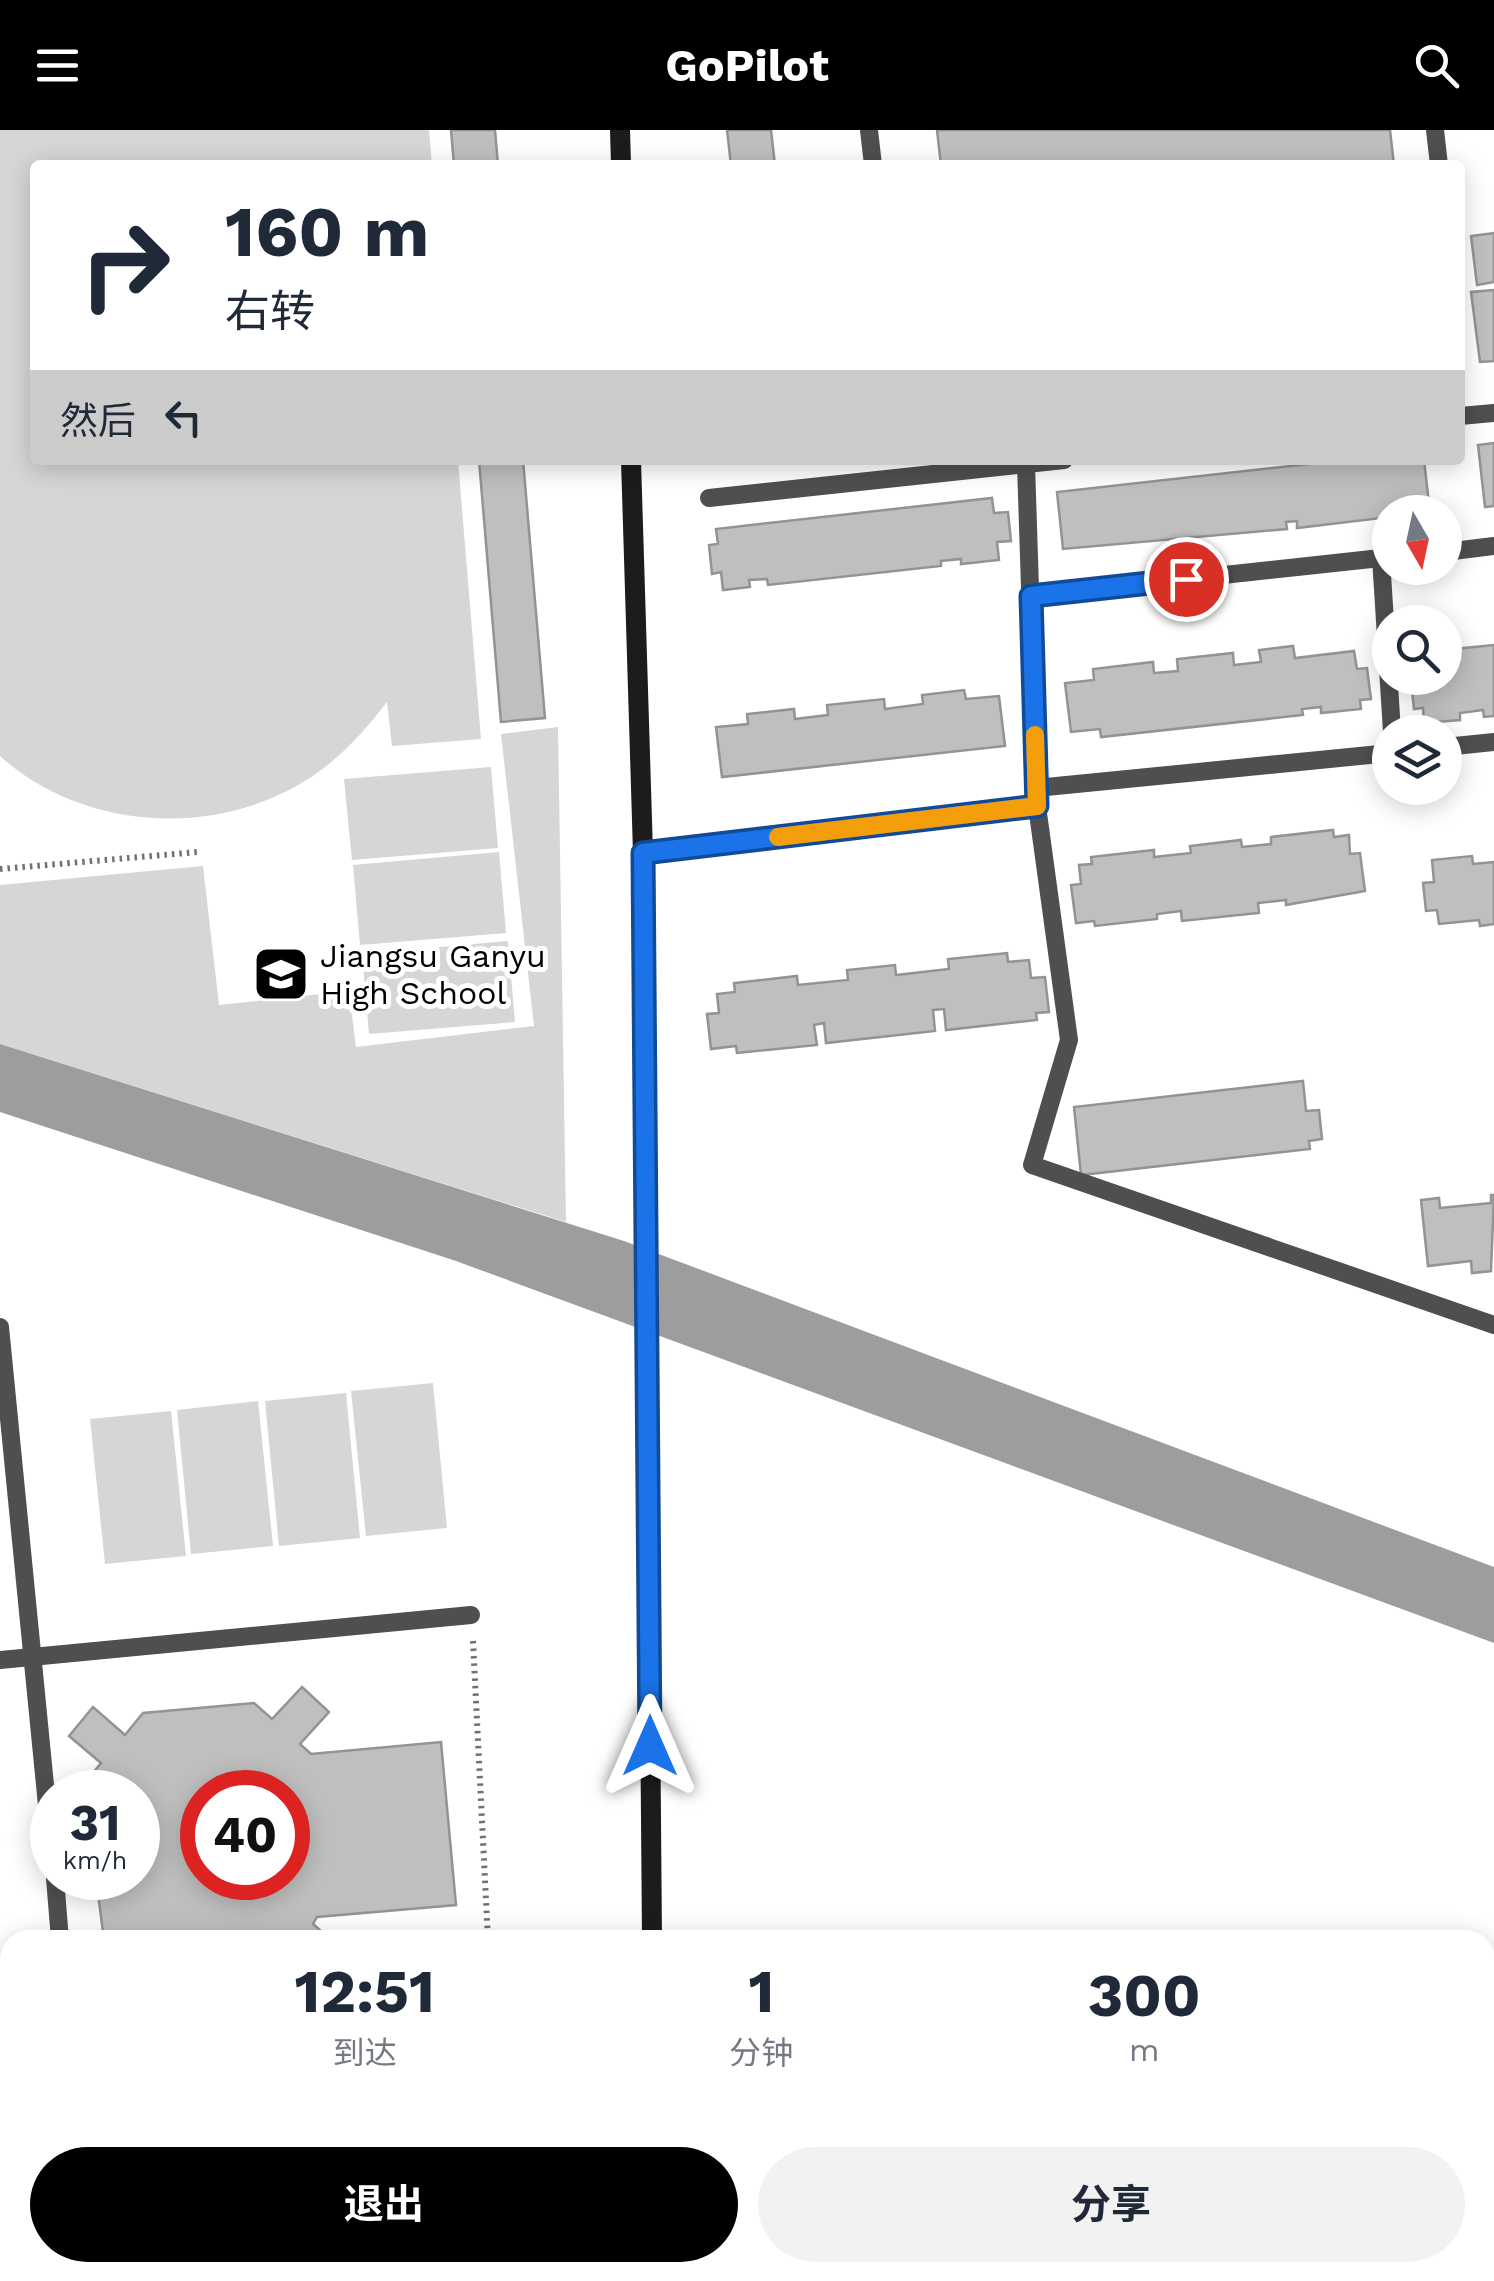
<!DOCTYPE html>
<html lang="zh">
<head>
<meta charset="utf-8">
<style>
  body { margin:0; font-family:"Work Sans","Noto Sans SC",sans-serif; background:#f2f2f3; color:#1f2937; height:100vh; display:flex; flex-direction:column; font-size:38px; white-space:nowrap }
  * { box-sizing:border-box; margin:0 }
  p { font-size:32px; color:#747a83 }
  .icon { flex:none; width:55px; height:55px; fill:none; stroke:currentColor; stroke-width:2; stroke-linecap:round; stroke-linejoin:round }
  .map { position:relative; flex:1; overflow:hidden }
  .sheet { position:absolute; left:0px; top:1800px; width:1495px; height:352px; display:flex; flex-direction:column; background:#fff; border-radius:30px 30px 0 0; box-shadow:0 5px 25px #0003 }
  .sheet>* { flex:none }
  .top-card { position:absolute; left:30px; top:30px; width:1435px; height:305px; border-radius:10px; box-shadow:0 5px 25px #0003; background:#fff; color:#1f2937; overflow:hidden }
  .needle { width:65px; rotate:171deg }
  .buttons { position:absolute; left:1372px; top:365px; display:grid; gap:20px }
  .buttons a { display:grid; place-items:center; width:90px; height:90px; border-radius:50%; background:#fff; box-shadow:0 5px 25px #0003; font-size:50px }
  .speed { position:absolute; left:30px; top:1640px; display:flex; gap:20px; font-size:50px; font-weight:700; text-align:center }
  .speed>* { display:grid; place-content:center; width:130px; height:130px; border-radius:50%; background:#fff; box-shadow:0 5px 25px #0003; line-height:1 }
  .speed small { font-size:25px; font-weight:400 }
  .speed .limit { border:15px solid #d22; background:#fff; color:#111 }
  .pin { position:absolute; display:grid; place-items:center; width:85px; height:85px; color:#fff; margin:-42px; border:5px solid #fff; border-radius:50%; box-shadow:0 2px 10px #0007 }
  .me { position:absolute; width:110px; margin:-55px; rotate:0deg; stroke-linejoin:round; filter:drop-shadow(0 0 8px #0008) }
  .turn { display:flex; align-items:center; gap:35px; height:210px; padding:0 30px; font-size:45px }
  .turn .icon { width:130px; height:130px; stroke-width:2.5 }
  .turn b { display:block; font-size:70px; line-height:85px }
  .then { display:flex; align-items:center; height:95px; padding:0 30px; background:#0003; gap:20px; font-size:38px }
  .eta { display:flex; justify-content:space-evenly; align-items:center; height:170px; text-align:center }
  .eta b { font-size:60px; font-weight:700; line-height:70px }
  .cta { display:flex; gap:20px; margin-top:auto; padding:20px 30px }
  .cta a { flex:1; height:115px; border-radius:60px; background:#000; color:#fff; font-size:40px; font-weight:700; line-height:115px; text-align:center }
  .cta a+a { background:#f2f2f3; color:#1f2937 }
  header { display:flex; justify-content:space-between; align-items:center; height:130px; padding:0 30px; background:#000; color:#fff; font-size:45px; font-weight:700 }
  .map>svg:first-child { display:block }
  .green { fill:#d6d6d6 }
  .water { fill:#9d9d9d }
  .building { fill:#bfbfbf; stroke:#939393; stroke-width:2.5; fill-rule:evenodd }
  .lines { fill:none; stroke-linecap:round; stroke-linejoin:round }
  .path { stroke:#717171; stroke-width:6; stroke-dasharray:2.5 5; stroke-linecap:butt }
  .lane { stroke:#4f4f4f; stroke-width:18 }
  .secondary { stroke:#1c1c1c; stroke-width:20 }
  .route-casing { stroke:#114b97; stroke-width:25 }
  .route { stroke:#1a73e8; stroke-width:18 }
  .slow { stroke:#f59e0b; stroke-width:18 }
  .labels { text-anchor:middle; stroke-width:10; stroke-linejoin:round; paint-order:stroke }
  .poi-label { font-size:32px; fill:#000; stroke:#fff; text-anchor:start }
</style>
</head>
<body>
<header><svg class="icon" aria-label="menu" viewBox="0 0 24 24"><path d="M4 6h16M4 12h16M4 18h16"/></svg>GoPilot<svg class="icon" aria-label="search" viewBox="0 0 24 24"><circle cx="10" cy="10" r="6"/><path d="M15 15l6 6"/></svg></header>
<div class="map">
<svg width="1494" height="2151" viewBox="0 0 1494 2151">
  <rect width="100%" height="100%" fill="#fff"/>
  <g class="green">
    <path d="M 0,0 L 429,0 L 432,35 L 35,35 L 35,330 L 458,330 L 481,609 L 392,616 L 387,572 C 366,599 345,623 317,643 C 224,709 85,703 0,626 Z"/>
    <path d="M 558,597 L 566,1092 L 0,914 L 0,755 L 203,736 L 219,875 L 349,861 L 356,917 L 534,896 L 501,604 Z"/>
    <path d="M 491,637 L 498,718 L 352,730 L 344,649 Z"/>
    <path d="M 499,722 L 506,803 L 360,815 L 353,735 Z"/>
    <path d="M 508,811 L 515,892 L 369,904 L 362,824 Z"/>
    <path d="M 433,1253 L 447,1398 L 366,1406 L 351,1261 Z"/>
    <path d="M 346,1263 L 360,1408 L 279,1416 L 265,1271 Z"/>
    <path d="M 258,1271 L 273,1416 L 191,1424 L 177,1280 Z"/>
    <path d="M 171,1281 L 186,1426 L 105,1434 L 90,1289 Z"/>
  </g>
  <path class="water" d="M 0,914 L 624,1111 L 1494,1437 L 1494,1513 L 456,1131 L 0,982 Z"/>
  <g class="building">
    <path d="M 451,0 L 495,0 L 498,35 L 454,35 Z"/>
    <path d="M 727,0 L 771,0 L 775,35 L 731,35 Z"/>
    <path d="M 937,0 L 1390,0 L 1394,35 L 941,35 Z"/>
    <path d="M 1494,103 L 1494,152 L 1477,155 L 1471,106 Z"/>
    <path d="M 1494,160 L 1494,231 L 1480,232 L 1471,162 Z"/>
    <path d="M 1494,313 L 1494,376 L 1485,377 L 1478,315 Z"/>
    <path d="M 479,330 L 523,330 L 545,588 L 501,592 Z"/>
    <path d="M 1345,330 L 1424,330 L 1430,382 L 1390,382 L 1390,387 L 1297,398 L 1297,391 L 1286,392 L 1287,399 L 1063,419 L 1057,362 Z"/>
    <path d="M 992,368 L 994,383 L 1008,382 L 1011,411 L 997,412 L 999,430 L 961,434 L 961,429 L 941,431 L 941,436 L 768,455 L 767,449 L 749,450 L 750,457 L 723,460 L 721,442 L 712,444 L 709,415 L 718,414 L 716,399 Z"/>
    <path d="M 1494,515 L 1494,586 L 1484,587 L 1483,580 L 1460,583 L 1460,590 L 1424,593 L 1423,578 L 1414,579 L 1411,552 L 1445,548 L 1445,520 Z"/>
    <path d="M 1293,516 L 1295,528 L 1354,521 L 1357,539 L 1367,538 L 1371,569 L 1360,570 L 1361,579 L 1321,583 L 1321,577 L 1302,579 L 1303,585 L 1101,607 L 1100,599 L 1071,602 L 1065,553 L 1094,550 L 1093,539 L 1153,532 L 1154,543 L 1178,541 L 1177,529 L 1233,523 L 1234,535 L 1261,532 L 1259,520 Z"/>
    <path d="M 964,560 L 966,569 L 999,566 L 1005,616 L 722,647 L 716,597 L 748,594 L 747,584 L 794,579 L 795,589 L 828,585 L 827,575 L 884,569 L 885,579 L 923,574 L 922,565 Z"/>
    <path d="M 1333,700 L 1334,707 L 1349,705 L 1350,724 L 1360,723 L 1365,761 L 1286,775 L 1286,770 L 1258,773 L 1259,783 L 1182,791 L 1181,781 L 1157,784 L 1157,789 L 1095,796 L 1094,791 L 1076,793 L 1071,755 L 1081,754 L 1079,735 L 1092,734 L 1091,727 L 1154,720 L 1154,727 L 1191,723 L 1190,716 L 1241,710 L 1242,717 L 1271,714 L 1271,707 Z"/>
    <path d="M 1472,726 L 1473,734 L 1494,732 L 1494,794 L 1480,796 L 1479,790 L 1439,794 L 1437,780 L 1426,781 L 1423,753 L 1434,752 L 1432,730 Z"/>
    <path d="M 1007,823 L 1008,832 L 1029,830 L 1031,848 L 1045,847 L 1049,882 L 1036,883 L 1037,890 L 946,900 L 944,879 L 933,880 L 935,901 L 826,913 L 824,893 L 814,895 L 817,915 L 737,923 L 736,916 L 711,919 L 707,884 L 719,883 L 717,864 L 735,862 L 734,853 L 797,846 L 798,855 L 848,850 L 847,840 L 895,835 L 896,845 L 949,839 L 948,829 Z"/>
    <path d="M 1303,951 L 1306,981 L 1319,980 L 1322,1009 L 1309,1011 L 1310,1019 L 1081,1045 L 1074,977 Z"/>
    <path d="M 1491,1065 L 1494,1065 L 1491,1141 L 1472,1143 L 1471,1131 L 1428,1136 L 1421,1070 L 1439,1068 L 1440,1078 L 1491,1073 Z"/>
    <path d="M 302,1557 L 329,1582 L 300,1614 L 311,1624 L 441,1612 L 456,1775 L 317,1787 L 313,1794 L 331,1810 L 104,1810 L 96,1748 L 138,1748 L 138,1662 L 88,1662 L 87,1650 L 101,1633 L 69,1606 L 93,1577 L 125,1605 L 143,1583 L 254,1573 L 272,1589 ZM 202,1662 L 288,1662 L 288,1748 L 202,1748 Z"/>
    <path d="M 128,2142 L 421,2142 L 422,2151 L 134,2151 Z"/>
  </g>
  <g class="lines">
    <g class="path">
      <path d="M 0,739 L 198,722"/>
      <path d="M 473,1511 L 488,1810"/>
      <path d="M 0,1960 L 10,1959"/>
      <path d="M 505,2142 L 506,2151"/>
    </g>
    <g class="lane">
      <path d="M 869,0 L 873,35"/>
      <path d="M 1435,0 L 1439,35"/>
      <path d="M 1460,286 L 1494,283"/>
      <path d="M 1026,334 L 1037,676 L 1069,910 L 1032,1035 L 1494,1195"/>
      <path d="M 709,368 L 1064,330"/>
      <path d="M 1445,422 L 1494,416"/>
      <path d="M 1381,428 L 1392,602"/>
      <path d="M 1031,466 L 1390,427"/>
      <path d="M 1445,617 L 1494,612"/>
      <path d="M 1036,658 L 1390,623"/>
      <path d="M 643,723 L 1037,676"/>
      <path d="M 0,1197 L 52,1726"/>
      <path d="M 0,1530 L 471,1485"/>
      <path d="M 55,1748 L 60,1810"/>
      <path d="M 92,2142 L 93,2151"/>
    </g>
    <g class="secondary">
      <path d="M 620,0 L 621,35"/>
      <path d="M 631,330 L 643,723 L 652,1810"/>
      <path d="M 655,2142 L 655,2151"/>
    </g>
  </g>
  <g class="lines">
    <g class="route-casing">
      <path id="route" d="M 650,1616 L 643,723 L 1037,676 L 1031,466 L 1186,449"/>
    </g>
    <use href="#route" class="route"/>
    <path class="slow" d="M 778,707 L 1037,676 L 1035,605"/>
  </g>
  <defs>
    <g id="school-square" transform="scale(2.875)"><rect x="-9" y="-9" width="18" height="18" rx="4" fill="#000" stroke="#fff"/><path d="M0-5L7-2L0 1L-7-2ZM-4 1L0 2.5L4 1V4Q0 6-4 4Z" fill="#fff"/></g>
  </defs>
  <g fill-rule="evenodd">
    <use href="#school-square" x="281" y="844"/>
  </g>
  <g class="labels">
    <g class="poi-label">
      <text x="320" y="837">Jiangsu Ganyu<tspan x="320" dy="37">High School</tspan></text>
    </g>
  </g>
</svg>
<div class="buttons">
<a><svg class="needle" viewBox="-14 -14 28 28"><path d="M0-13l5 13h-10z" fill="#e53935"/><path d="M0 13l5-13h-10z" fill="#747a83"/></svg></a>
<a><svg class="icon" aria-label="search" viewBox="0 0 24 24"><circle cx="10" cy="10" r="6"/><path d="M15 15l6 6"/></svg></a>
<a><svg class="icon" aria-label="layers" viewBox="0 0 24 24"><path d="M12 4l9 5-9 5-9-5zM3 14l9 5 9-5"/></svg></a>
</div>
<div class="speed"><div>31<small>km/h</small></div><div class="limit">40</div></div>
<div class="pin" style="left:1186px;top:449px;background:#d93025"><svg class="icon" aria-label="arrive" viewBox="0 0 24 24"><path d="M6 21V4h12l-3 4 3 4H6"/></svg></div>
<svg class="me" style="left:650px;top:1616px" viewBox="-20 -20 40 40"><path d="M0-17L14 15 0 8-14 15z" fill="#1a73e8" stroke="#fff" stroke-width="4"/></svg>
<div class="top-card">
<div class="turn"><svg class="icon" aria-label="right" viewBox="0 0 24 24"><path d="M7 20v-9h11M14 6l5 5-5 5"/></svg><div><b>160 m</b>右转</div></div>
<div class="then">然后<svg class="icon" aria-label="left" viewBox="0 0 24 24"><path d="M17 20v-9H6M10 6l-5 5 5 5"/></svg></div>
</div>
<section class="sheet">
<div class="eta">
<div><b>12:51</b><p>到达</p></div>
<div><b>1</b><p>分钟</p></div>
<div><b>300</b><p>m</p></div>
</div>
<div class="cta"><a>退出</a><a>分享</a></div>
</section>
</div>
</body>
</html>
